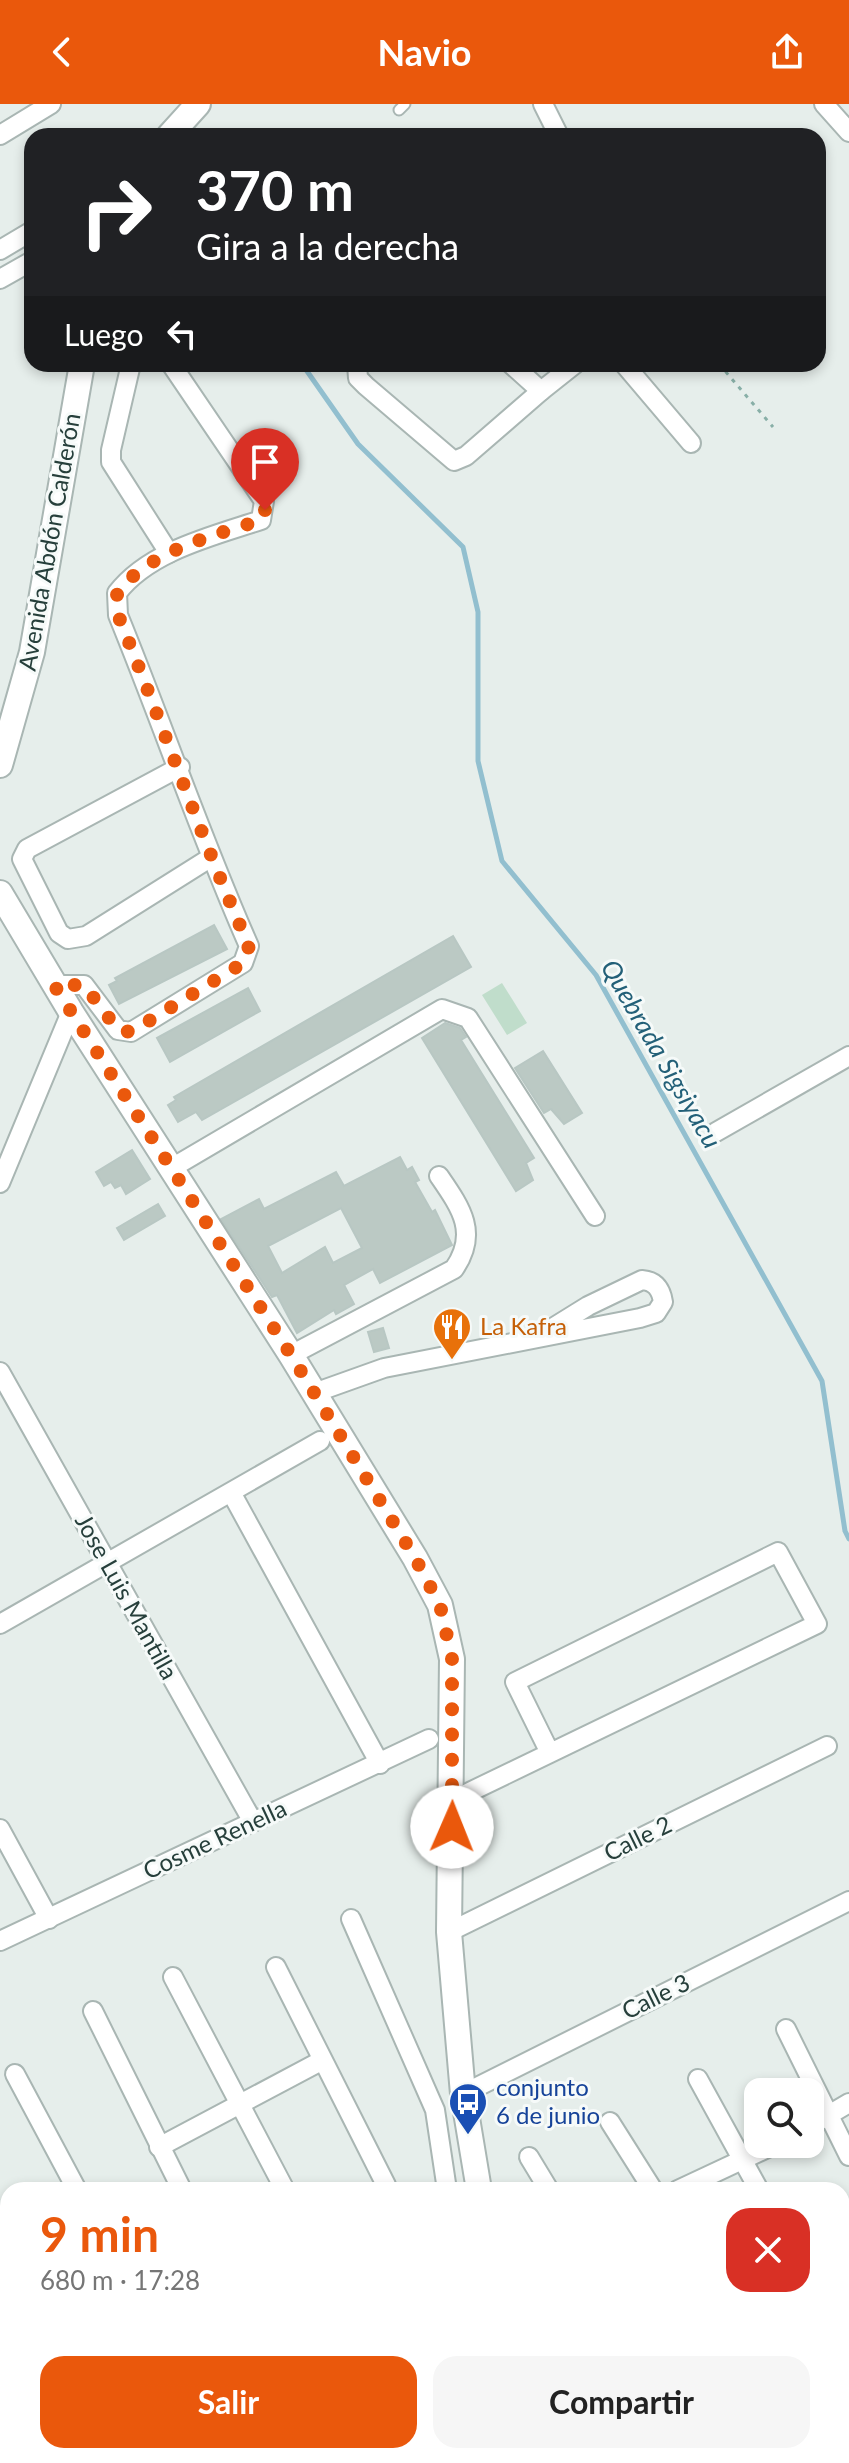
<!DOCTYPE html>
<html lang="es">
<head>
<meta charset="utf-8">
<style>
  body { margin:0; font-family:Lato,sans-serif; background:#f6f6f6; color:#222; height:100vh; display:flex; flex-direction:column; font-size:30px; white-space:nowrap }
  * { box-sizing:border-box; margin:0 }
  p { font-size:26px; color:#767676 }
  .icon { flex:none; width:44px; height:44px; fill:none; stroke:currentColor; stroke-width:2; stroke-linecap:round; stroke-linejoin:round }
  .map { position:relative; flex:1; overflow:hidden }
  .side { position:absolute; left:0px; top:2078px; width:850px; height:282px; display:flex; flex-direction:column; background:#fff; border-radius:24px 24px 0 0; box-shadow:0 4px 12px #0003 }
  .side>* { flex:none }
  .hud { position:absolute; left:24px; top:24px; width:802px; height:244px; border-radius:24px; box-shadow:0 4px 12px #0003; background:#202124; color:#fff; overflow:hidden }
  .tools { position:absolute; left:744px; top:1974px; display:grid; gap:16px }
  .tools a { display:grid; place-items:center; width:80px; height:80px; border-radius:16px; background:#fff; box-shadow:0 4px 12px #0003; font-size:40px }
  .pin { position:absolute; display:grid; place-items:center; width:68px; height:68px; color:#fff; margin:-82px -34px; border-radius:50% 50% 50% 0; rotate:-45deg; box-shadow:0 0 8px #0007 }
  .pin .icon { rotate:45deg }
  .me { position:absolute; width:88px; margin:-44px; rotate:1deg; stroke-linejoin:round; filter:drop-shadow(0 0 6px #0008) }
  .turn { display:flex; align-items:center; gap:28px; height:168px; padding:0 40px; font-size:36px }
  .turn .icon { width:104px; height:104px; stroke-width:2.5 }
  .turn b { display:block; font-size:56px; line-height:68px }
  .then { display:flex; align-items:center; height:76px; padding:0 40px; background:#0003; gap:16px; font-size:30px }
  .round { display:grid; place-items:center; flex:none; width:84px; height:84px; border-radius:24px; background:#f6f6f6 }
  .summary { display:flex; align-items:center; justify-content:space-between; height:136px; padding:0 40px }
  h1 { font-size:48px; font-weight:700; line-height:60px; color:#ea580c }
  .primary-button { display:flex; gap:16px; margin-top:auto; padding:16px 40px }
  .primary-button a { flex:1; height:92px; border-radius:24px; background:#ea580c; color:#fff; font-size:32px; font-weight:700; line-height:92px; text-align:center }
  .primary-button a+a { background:#f6f6f6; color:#222 }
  header { display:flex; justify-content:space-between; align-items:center; height:104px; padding:0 40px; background:#ea580c; color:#fff; font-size:36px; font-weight:700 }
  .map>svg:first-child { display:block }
  .green { fill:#c0ddcb }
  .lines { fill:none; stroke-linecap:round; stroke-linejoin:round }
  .stream { stroke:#92bfcf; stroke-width:5 }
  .building { fill:#bbc9c4; stroke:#b8c7c3; stroke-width:2; fill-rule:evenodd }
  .service-casing { stroke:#a9b6b3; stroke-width:13 }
  .minor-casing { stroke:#a9b6b3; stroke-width:22 }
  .tertiary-casing { stroke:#a9b6b3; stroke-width:28 }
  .path { stroke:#88afa7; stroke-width:3; stroke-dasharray:4 6; stroke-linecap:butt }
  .service { stroke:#fff; stroke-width:9 }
  .minor { stroke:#fff; stroke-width:18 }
  .tertiary { stroke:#fff; stroke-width:24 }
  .route { stroke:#ea580c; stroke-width:14; stroke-dasharray:0 25.2 }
  .labels { text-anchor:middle; stroke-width:6; stroke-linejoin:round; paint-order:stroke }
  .street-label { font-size:24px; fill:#263f3b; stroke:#f6faf9 }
  .food-label { font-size:24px; fill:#c56008; stroke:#f6faf9; text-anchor:start }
  .transit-label { font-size:24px; fill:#164399; stroke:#f6faf9; text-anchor:start }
  .water-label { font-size:26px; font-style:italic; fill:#236078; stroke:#f6faf9 }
</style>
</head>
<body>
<header><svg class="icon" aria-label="back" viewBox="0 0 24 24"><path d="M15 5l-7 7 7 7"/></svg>Navio<svg class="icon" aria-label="share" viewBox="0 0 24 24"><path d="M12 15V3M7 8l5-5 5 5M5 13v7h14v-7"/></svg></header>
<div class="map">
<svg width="849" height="2359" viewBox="0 0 849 2359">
  <rect width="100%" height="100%" fill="#e6eeeb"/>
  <g class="green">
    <path d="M 502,879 L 527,919 L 507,931 L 482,891 Z"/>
    <path d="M 849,2231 L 849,2359 L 641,2359 L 638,2352 L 842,2352 L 842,2234 Z"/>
    <path d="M 18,2352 L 95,2352 L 99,2359 L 4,2359 Z"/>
  </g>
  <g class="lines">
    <path class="stream" d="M 302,260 L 358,340 L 463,443 L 478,508 L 478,657 L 502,757 L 596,871 L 822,1277 L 845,1427 L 849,1435"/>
  </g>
  <g class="building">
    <path d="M 214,821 L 227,845 L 119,900 L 109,881 L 117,877 L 115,874 Z"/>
    <path d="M 453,832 L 471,863 L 202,1016 L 196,1008 L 178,1018 L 168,1001 L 176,996 L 174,993 Z"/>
    <path d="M 248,884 L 260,907 L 170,958 L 157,934 Z"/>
    <path d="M 445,919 L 460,924 L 466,933 L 461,936 L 534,1054 L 526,1059 L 533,1076 L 516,1087 L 422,934 Z"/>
    <path d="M 543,947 L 582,1009 L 564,1020 L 551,1005 L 544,1009 L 515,964 Z"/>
    <path d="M 132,1046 L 150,1075 L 126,1090 L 121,1081 L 115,1084 L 111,1078 L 104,1082 L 96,1068 Z"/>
    <path d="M 400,1053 L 407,1066 L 412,1063 L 419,1076 L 415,1078 L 432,1108 L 435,1106 L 452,1141 L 380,1179 L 373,1165 L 344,1181 L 354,1200 L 336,1210 L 334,1206 L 297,1229 L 277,1191 L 272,1193 L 221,1115 L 259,1095 L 264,1105 L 336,1068 L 344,1082 ZM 341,1104 L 362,1144 L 333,1159 L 325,1143 L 282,1169 L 268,1142 Z"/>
    <path d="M 158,1100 L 165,1112 L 124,1136 L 117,1124 Z"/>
    <path d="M 383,1224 L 389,1244 L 374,1248 L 368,1228 Z"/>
  </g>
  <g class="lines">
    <g class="service-casing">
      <path id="service" d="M 399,6 L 405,0"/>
    </g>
    <g class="minor-casing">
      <g id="minor">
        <path d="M 543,0 L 559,32"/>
        <path d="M 824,0 L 849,28"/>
        <path d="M 0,31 L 51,0"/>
        <path d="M 0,146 L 32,127"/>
        <path d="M 0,175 L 32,157"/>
        <path d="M 131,260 L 111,346 L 111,358 L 169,449"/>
        <path d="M 357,260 L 358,274 L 366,282 L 454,357 L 466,352 L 541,287 L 511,260"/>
        <path d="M 624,260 L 691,339"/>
        <path d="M 541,287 L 575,260"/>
        <path d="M 180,663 L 27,745 L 22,755 L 59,829 L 68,835 L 86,832 L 210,754"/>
        <path d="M 54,881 L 84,881 L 118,926 L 131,928 L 243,859 L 249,842 C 201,734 163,621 118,511 L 117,489 C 149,447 213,432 261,416 L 264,397 L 171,260"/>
        <path d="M 716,1028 L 849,952"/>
        <path d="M 170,1065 L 442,905 L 468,914 L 595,1112"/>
        <path d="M 0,1079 L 71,908"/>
        <path d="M 291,1251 L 454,1165 C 479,1129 461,1104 439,1072"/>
        <path d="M 0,1268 L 253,1718"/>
        <path d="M 314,1289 L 384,1264 L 640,1214 L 656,1209 L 663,1198 C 661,1185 655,1177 642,1176 L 588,1202 L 538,1233"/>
        <path d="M 232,1390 L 380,1660"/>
        <path d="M 0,1520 L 320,1337"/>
        <path d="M 453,1696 L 817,1520 L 778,1448 L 515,1578 L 550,1649"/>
        <path d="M 0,1725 L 49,1815"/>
        <path d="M 351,1815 L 435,2006 L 447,2086"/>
        <path d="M 449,1828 L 827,1642"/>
        <path d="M 0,1837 L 429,1635"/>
        <path d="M 276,1863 L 386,2081"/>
        <path d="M 173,1873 L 285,2086"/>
        <path d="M 93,1907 L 182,2086"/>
        <path d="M 786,1925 L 849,2052"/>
        <path d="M 15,1970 L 77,2086"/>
        <path d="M 698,1975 L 759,2086"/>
        <path d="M 463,1990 L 849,1797"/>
        <path d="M 610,2018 L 653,2086"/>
        <path d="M 810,2022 L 849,1999"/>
        <path d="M 159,2043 L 321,1957"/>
        <path d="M 529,2053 L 549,2086"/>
        <path d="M 678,2086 L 776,2040"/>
        <path d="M 0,2123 L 8,2140"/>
        <path d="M 111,2352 L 114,2359"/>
        <path d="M 223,2352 L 227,2359"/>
        <path d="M 322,2352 L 326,2359"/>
        <path d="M 427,2352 L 431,2359"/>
        <path d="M 530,2352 L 534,2359"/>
      </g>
    </g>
    <g class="tertiary-casing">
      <g id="tertiary">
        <path d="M 169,32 L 198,0"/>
        <path d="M 0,661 L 32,548 L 82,260"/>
        <path d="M 0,789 L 71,908 L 291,1251 L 415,1454 L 440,1501 L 452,1555 L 449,1828 L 463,1990 L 479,2086"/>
        <path d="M 609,2352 L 612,2359"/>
      </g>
    </g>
    <path class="path" d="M 719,260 L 773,323"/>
    <use href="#service" class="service"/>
    <use href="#minor" class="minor"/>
    <use href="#tertiary" class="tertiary"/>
  </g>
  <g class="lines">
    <path class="route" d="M 265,406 L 261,416 C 213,432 149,447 117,489 L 118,511 C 163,621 201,734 249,842 L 243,859 L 131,928 L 118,926 L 84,881 L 54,881 L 291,1251 L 415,1454 L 440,1501 L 452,1555 L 452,1723"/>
  </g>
  <defs>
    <g id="restaurant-pin" transform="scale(2)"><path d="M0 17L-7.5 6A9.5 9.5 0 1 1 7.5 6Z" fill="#e8710a" stroke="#f6faf9"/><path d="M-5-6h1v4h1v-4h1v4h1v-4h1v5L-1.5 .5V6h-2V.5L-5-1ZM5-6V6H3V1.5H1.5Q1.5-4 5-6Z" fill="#fff"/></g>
    <g id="bus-pin" transform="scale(2)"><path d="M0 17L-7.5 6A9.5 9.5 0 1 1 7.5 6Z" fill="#1a4fb4" stroke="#f6faf9"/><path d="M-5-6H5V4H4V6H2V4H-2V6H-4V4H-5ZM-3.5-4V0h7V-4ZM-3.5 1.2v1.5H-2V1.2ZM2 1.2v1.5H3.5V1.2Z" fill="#fff"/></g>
  </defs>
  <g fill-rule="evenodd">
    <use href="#restaurant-pin" x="452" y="1223"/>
    <use href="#bus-pin" x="468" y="1998"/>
  </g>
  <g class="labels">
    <g class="street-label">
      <text transform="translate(50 438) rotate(-80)" y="8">Avenida Abdón Calderón</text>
      <text transform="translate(126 1493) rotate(61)" y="8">Jose Luis Mantilla</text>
      <text transform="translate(638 1735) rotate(-26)" y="8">Calle 2</text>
      <text transform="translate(215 1736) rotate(-25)" y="8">Cosme Renella</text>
      <text transform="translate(656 1893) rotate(-26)" y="8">Calle 3</text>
    </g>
    <g class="food-label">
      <text x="480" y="1231">La Kafra</text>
    </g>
    <g class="transit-label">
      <text x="496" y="1992">conjunto<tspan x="496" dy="28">6 de junio</tspan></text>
    </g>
    <g class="water-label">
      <text transform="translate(661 950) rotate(60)" y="9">Quebrada Sigsiyacu</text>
    </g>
  </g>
</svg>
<div class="tools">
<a><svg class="icon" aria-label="search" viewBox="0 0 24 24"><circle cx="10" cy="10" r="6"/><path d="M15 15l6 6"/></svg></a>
</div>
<div class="pin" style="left:265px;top:406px;background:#d93025"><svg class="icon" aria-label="arrive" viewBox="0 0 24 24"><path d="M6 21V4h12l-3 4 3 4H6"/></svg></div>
<svg class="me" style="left:452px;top:1723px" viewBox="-20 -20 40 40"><circle r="19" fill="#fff"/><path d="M0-13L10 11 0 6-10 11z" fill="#ea580c"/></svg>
<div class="hud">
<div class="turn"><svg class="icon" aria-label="right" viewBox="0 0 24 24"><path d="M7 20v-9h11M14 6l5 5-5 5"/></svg><div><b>370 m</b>Gira a la derecha</div></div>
<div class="then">Luego<svg class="icon" aria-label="left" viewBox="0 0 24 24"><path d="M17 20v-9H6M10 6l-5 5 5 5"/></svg></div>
</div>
<section class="side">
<div class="summary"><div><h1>9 min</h1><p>680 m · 17:28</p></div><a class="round" style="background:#d93025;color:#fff"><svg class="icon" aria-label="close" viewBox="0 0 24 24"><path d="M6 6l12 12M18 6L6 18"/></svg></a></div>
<div class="primary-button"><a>Salir</a><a>Compartir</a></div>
</section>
</div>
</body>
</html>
